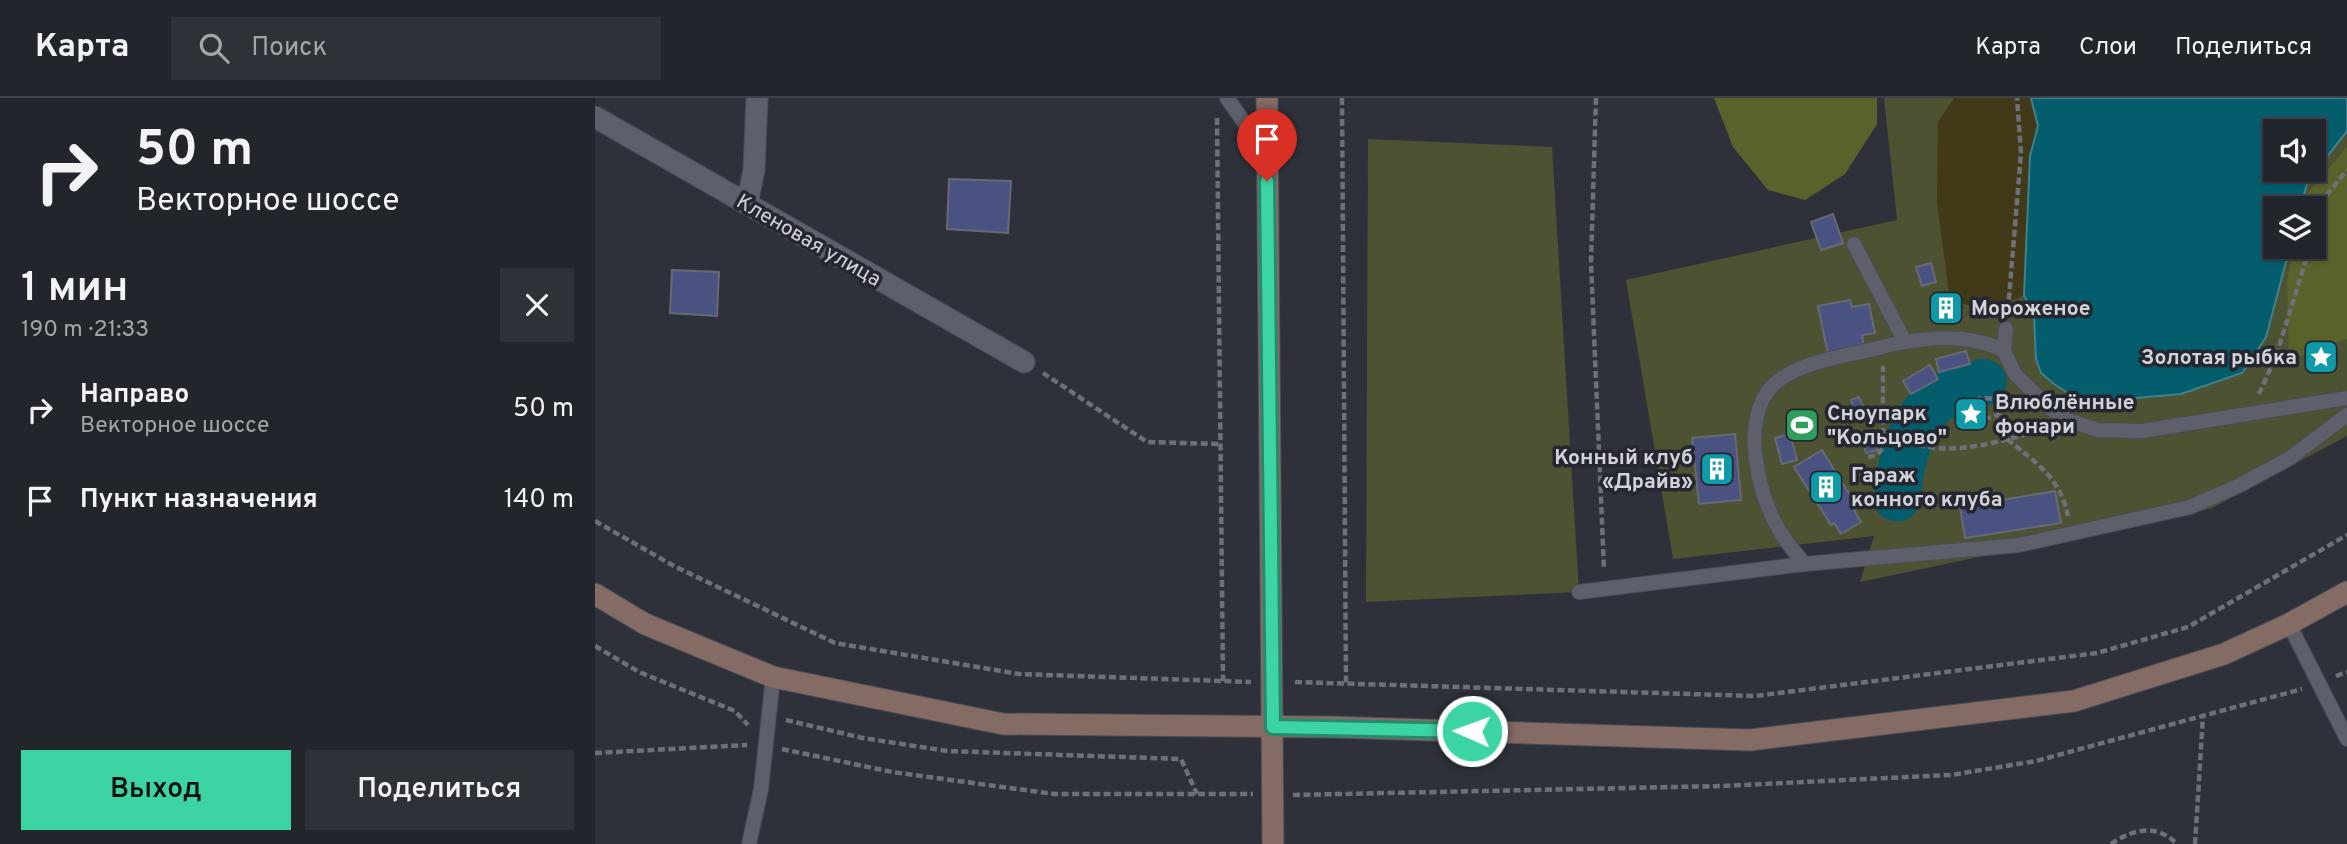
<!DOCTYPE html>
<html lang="ru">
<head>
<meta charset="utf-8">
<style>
  body { margin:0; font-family:Overpass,sans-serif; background:#2e3138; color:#f1f3f6; height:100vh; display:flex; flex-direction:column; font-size:26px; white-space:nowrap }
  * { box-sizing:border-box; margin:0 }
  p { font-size:23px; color:#a2a5a9 }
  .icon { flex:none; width:38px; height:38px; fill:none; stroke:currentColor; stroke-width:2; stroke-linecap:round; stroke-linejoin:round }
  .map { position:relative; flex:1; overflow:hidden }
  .details { display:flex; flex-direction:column; background:#22252c; width:595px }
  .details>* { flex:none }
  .guide { background:#22252c; color:#f1f3f6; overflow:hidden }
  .tools { position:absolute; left:1668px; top:21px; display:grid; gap:14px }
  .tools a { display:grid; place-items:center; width:63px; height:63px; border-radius:0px; background:#22252c; box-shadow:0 2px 5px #0004,0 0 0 2px #3f4248; font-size:35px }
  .pin { position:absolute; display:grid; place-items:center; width:60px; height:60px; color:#fff; margin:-72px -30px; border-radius:50% 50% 50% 0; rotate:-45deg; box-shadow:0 0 7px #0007 }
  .pin .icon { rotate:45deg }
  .me { position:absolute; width:77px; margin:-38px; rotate:272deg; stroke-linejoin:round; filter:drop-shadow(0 0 5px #0008) }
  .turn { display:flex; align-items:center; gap:24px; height:147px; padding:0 21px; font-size:32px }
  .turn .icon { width:91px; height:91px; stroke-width:2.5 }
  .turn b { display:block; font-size:49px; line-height:60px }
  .round { display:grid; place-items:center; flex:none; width:74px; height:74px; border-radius:0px; background:#2e3138 }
  .overview { display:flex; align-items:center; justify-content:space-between; height:119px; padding:0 21px }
  h1 { font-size:42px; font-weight:600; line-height:52px }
  .primary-button { display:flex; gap:14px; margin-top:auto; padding:14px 21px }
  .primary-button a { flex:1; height:80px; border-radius:0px; background:#3cd4a4; color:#111; font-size:28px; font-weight:600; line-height:80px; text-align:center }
  .primary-button a+a { background:#2e3138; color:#f1f3f6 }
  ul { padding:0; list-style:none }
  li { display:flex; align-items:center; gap:21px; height:91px; padding:0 21px }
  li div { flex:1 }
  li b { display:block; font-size:26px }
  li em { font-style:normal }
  header { display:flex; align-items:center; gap:42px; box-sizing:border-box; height:98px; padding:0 35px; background:#22252c; border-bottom:2px solid #3f4248 }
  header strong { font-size:33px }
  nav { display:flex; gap:38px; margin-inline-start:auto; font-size:24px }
  .search { width:490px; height:63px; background:#2e3138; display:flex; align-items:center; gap:18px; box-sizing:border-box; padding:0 24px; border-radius:0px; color:#a2a5a9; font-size:26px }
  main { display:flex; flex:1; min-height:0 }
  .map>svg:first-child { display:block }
  .green { fill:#4c5232; fill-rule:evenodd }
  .forest { fill:#5a622c }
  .sand { fill:#413918 }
  .water { fill:#035d6d; stroke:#41808d; stroke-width:2; fill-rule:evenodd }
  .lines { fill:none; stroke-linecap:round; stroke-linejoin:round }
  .river { stroke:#035d6d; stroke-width:47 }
  .building { fill:#495280; stroke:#676974; stroke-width:2 }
  .lane-casing { stroke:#4b4d55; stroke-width:16 }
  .street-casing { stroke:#4b4d55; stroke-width:23 }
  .secondary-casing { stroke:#4b4d55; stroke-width:23 }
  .path { stroke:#6e7078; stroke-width:4.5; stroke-dasharray:7 3.5; stroke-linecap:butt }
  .lane { stroke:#5d5f6a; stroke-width:14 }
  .street { stroke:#5d5f6a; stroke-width:21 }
  .secondary { stroke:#846b64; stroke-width:21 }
  .route-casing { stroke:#278a6b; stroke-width:18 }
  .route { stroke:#3cd4a4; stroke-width:12 }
  .labels { text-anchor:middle; stroke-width:7; stroke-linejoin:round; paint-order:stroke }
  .street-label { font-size:21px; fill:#d2d3d9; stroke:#252730 }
  .poi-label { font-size:21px; font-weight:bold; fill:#d2d3d9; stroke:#252730; text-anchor:start }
</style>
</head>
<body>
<header>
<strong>Карта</strong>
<div class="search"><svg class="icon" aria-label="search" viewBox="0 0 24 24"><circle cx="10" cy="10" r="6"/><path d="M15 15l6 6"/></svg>Поиск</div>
<nav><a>Карта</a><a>Слои</a><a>Поделиться</a></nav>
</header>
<main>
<section class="details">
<div class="guide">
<div class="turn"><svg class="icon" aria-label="right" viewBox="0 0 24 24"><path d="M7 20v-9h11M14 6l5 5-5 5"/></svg><div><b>50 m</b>Векторное шоссе</div></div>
</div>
<div class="overview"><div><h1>1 мин</h1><p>190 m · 21:33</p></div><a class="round"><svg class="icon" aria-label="close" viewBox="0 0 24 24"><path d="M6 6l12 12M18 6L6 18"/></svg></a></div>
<ul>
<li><svg class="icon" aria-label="right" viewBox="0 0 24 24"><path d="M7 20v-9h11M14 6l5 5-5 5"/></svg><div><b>Направо</b><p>Векторное шоссе</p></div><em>50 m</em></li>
<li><svg class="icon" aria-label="arrive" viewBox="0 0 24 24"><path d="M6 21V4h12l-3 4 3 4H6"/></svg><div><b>Пункт назначения</b></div><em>140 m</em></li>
</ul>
<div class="primary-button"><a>Выход</a><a>Поделиться</a></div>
</section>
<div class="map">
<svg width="1752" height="746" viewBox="0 0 1752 746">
  <rect width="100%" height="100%" fill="#2e313a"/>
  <g class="green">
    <path d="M 1289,0 L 1752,0 L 1752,338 L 1617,410 L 1265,484 L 1279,438 L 1078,461 L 1031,182 L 1302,122 ZM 1680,33 L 1718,33 L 1718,72 L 1680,72 ZM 1680,110 L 1718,110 L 1718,149 L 1680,149 Z"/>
    <path d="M 773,41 L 957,49 L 984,494 L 771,504 Z"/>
  </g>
  <g class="forest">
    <path d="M 1119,0 L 1282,0 L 1282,26 L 1250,76 L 1210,102 L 1173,92 L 1138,49 Z"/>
    <path d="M 1752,49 L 1752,241 L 1694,262 L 1692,183 L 1699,149 L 1718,149 L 1718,110 L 1708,110 L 1711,97 Z"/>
  </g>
  <path class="sand" d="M 1359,0 L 1436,0 L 1443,28 L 1435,58 L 1429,197 L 1395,213 L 1355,202 L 1342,105 L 1343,24 Z"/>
  <path class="water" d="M 1436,0 L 1752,0 L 1752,33 L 1713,83 L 1705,110 L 1680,110 L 1680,149 L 1695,149 L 1671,239 L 1647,275 L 1586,296 L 1507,303 L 1473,295 L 1459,286 L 1446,275 L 1441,261 L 1439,218 L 1429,197 L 1435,58 L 1443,28 ZM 1680,33 L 1718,33 L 1718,72 L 1680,72 Z"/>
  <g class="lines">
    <path class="river" d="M 1302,400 C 1305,365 1316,313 1352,296 C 1363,291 1377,288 1388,284"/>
  </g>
  <g class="building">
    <path d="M 354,81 L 416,83 L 413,135 L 352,131 Z"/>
    <path d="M 1238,116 L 1248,145 L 1226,152 L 1216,124 Z"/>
    <path d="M 1336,165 L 1341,184 L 1327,188 L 1321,169 Z"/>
    <path d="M 77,172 L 124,174 L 122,218 L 75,215 Z"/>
    <path d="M 1255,202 L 1257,209 L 1274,206 L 1280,235 L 1267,237 L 1269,249 L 1233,256 L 1223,208 Z"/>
    <path d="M 1356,204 L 1357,214 L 1346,215 L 1346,205 Z"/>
    <path d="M 1371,253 L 1375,266 L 1344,274 L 1341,261 Z"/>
    <path d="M 1335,267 L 1343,281 L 1316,296 L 1308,283 Z"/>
    <path d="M 1264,299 L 1272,319 L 1263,322 L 1256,302 Z"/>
    <path d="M 1140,336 L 1146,402 L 1104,406 L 1097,340 Z"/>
    <path d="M 1195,336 L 1202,362 L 1187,366 L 1180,340 Z"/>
    <path d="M 1280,346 L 1282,352 L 1271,355 L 1269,348 Z"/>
    <path d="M 1227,352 L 1263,410 L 1259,412 L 1266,424 L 1246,436 L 1239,425 L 1236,427 L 1199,369 Z"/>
    <path d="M 1460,393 L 1466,425 L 1370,440 L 1365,409 Z"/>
  </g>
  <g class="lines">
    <g class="lane-casing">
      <g id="lane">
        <path d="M 632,0 L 671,55"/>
        <path d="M 1259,146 L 1309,242"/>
        <path d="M 1411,231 L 1409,253 L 1420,276 L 1456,311 L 1472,322 L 1503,332 L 1547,333 L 1752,300"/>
        <path d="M 1409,253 C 1372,233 1318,240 1279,251 C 1249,258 1213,263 1187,280 C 1142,308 1161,393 1184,432 C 1191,444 1201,455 1209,466 L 1424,447 L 1595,409 L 1643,388 L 1695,360 L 1752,317"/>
        <path d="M 984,494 L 1209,466"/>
        <path d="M 1694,526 L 1752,641"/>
        <path d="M 154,746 L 166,691 L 178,579"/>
      </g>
    </g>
    <g class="street-casing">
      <g id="street">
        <path d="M 0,19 L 429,264"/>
        <path d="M 152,106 L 159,72 L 162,0"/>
      </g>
    </g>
    <g class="secondary-casing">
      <g id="secondary">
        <path d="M 672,0 L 678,746"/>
        <path d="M 0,496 L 50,526 L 178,579 L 408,626 L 738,629 L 1155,642 L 1479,603 L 1629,556 L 1694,526 L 1752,494"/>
      </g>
    </g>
    <g class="path">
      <path d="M 747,0 L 751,585"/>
      <path d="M 1001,0 L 996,164 L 1009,472"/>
      <path d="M 622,20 L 628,583"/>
      <path d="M 1718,137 L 1731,98 L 1752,72"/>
      <path d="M 1413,212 L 1426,55 L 1422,0"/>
      <path d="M 448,275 L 552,344 L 625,346"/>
      <path d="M 1664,296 L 1681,258 L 1715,149"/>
      <path d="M 1390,300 L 1416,303 C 1406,316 1397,324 1381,318 L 1377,310 L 1383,301 Z"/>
      <path d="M 1412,341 C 1441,365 1465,379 1473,418"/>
      <path d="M 1323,347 C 1368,357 1408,342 1452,331"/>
      <path d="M 1273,359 L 1282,357 L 1288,350 L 1288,268"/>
      <path d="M 0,423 L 79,468 L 240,545 L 424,576 L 656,584"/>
      <path d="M 0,548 L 44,574 L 140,613 L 153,627"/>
      <path d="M 1741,578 L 1752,574"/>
      <path d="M 700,584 L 1160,598 L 1502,555 L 1593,529 L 1752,437"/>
      <path d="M 191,622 L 268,640 L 352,653 L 586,661 L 602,696"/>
      <path d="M 187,651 L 297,674 L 459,696 L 658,696"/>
      <path d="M 0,655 L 152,647"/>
      <path d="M 698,697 L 1126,688 L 1356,677 L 1441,663 L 1707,591"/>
      <path d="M 1516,746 C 1538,731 1561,725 1582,746"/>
      <path d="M 1600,746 L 1608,618"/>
    </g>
    <use href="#lane" class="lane"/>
    <use href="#street" class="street"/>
    <use href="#secondary" class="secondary"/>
  </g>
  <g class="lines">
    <g class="route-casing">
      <path id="route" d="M 672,83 L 678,629 L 877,633"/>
    </g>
    <use href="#route" class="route"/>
  </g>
  <defs>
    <g id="building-square" transform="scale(1.75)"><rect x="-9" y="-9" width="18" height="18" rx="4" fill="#0f9aa8" stroke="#252730"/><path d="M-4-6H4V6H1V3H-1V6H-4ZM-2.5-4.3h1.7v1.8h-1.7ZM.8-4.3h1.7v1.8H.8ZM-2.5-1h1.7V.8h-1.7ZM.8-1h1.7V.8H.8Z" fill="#fff"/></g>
    <g id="sight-square" transform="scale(1.75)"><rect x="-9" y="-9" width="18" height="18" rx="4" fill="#0f9aa8" stroke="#252730"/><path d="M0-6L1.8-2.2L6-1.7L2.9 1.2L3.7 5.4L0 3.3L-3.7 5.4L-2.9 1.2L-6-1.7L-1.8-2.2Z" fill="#fff"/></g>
    <g id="stadium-square" transform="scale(1.75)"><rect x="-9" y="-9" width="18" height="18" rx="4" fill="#2e9e5b" stroke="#252730"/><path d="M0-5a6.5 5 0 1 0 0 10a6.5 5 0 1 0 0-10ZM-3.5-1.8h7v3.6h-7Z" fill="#fff"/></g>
  </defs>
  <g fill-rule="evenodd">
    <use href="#building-square" x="1351" y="210"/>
    <use href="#sight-square" x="1726" y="259"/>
    <use href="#sight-square" x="1376" y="316"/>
    <use href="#stadium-square" x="1207" y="327"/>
    <use href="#building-square" x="1122" y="371"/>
    <use href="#building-square" x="1231" y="389"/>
  </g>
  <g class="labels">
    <g class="street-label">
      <text transform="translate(214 142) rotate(30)" y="7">Кленовая улица</text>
    </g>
    <g class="poi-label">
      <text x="1376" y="217">Мороженое</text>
      <text x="1702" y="266" text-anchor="end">Золотая рыбка</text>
      <text x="1400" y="311">Влюблённые<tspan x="1400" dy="24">фонари</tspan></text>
      <text x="1232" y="322">Сноупарк<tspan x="1232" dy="24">"Кольцово"</tspan></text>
      <text x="1098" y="366" text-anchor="end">Конный клуб<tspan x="1098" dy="24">«Драйв»</tspan></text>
      <text x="1256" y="384">Гараж<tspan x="1256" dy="24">конного клуба</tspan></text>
    </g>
  </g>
</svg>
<div class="tools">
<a><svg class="icon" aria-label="sound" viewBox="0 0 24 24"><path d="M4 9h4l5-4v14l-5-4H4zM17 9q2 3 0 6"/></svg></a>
<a><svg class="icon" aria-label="layers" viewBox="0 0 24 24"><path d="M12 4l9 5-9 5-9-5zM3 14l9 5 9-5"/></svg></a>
</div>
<div class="pin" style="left:672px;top:83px;background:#d93025"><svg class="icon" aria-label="arrive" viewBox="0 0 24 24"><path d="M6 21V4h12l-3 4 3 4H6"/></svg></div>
<svg class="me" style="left:877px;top:633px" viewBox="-20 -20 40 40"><circle r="17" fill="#3cd4a4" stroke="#fff" stroke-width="3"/><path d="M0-11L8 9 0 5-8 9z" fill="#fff"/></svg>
</div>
</main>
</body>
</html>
